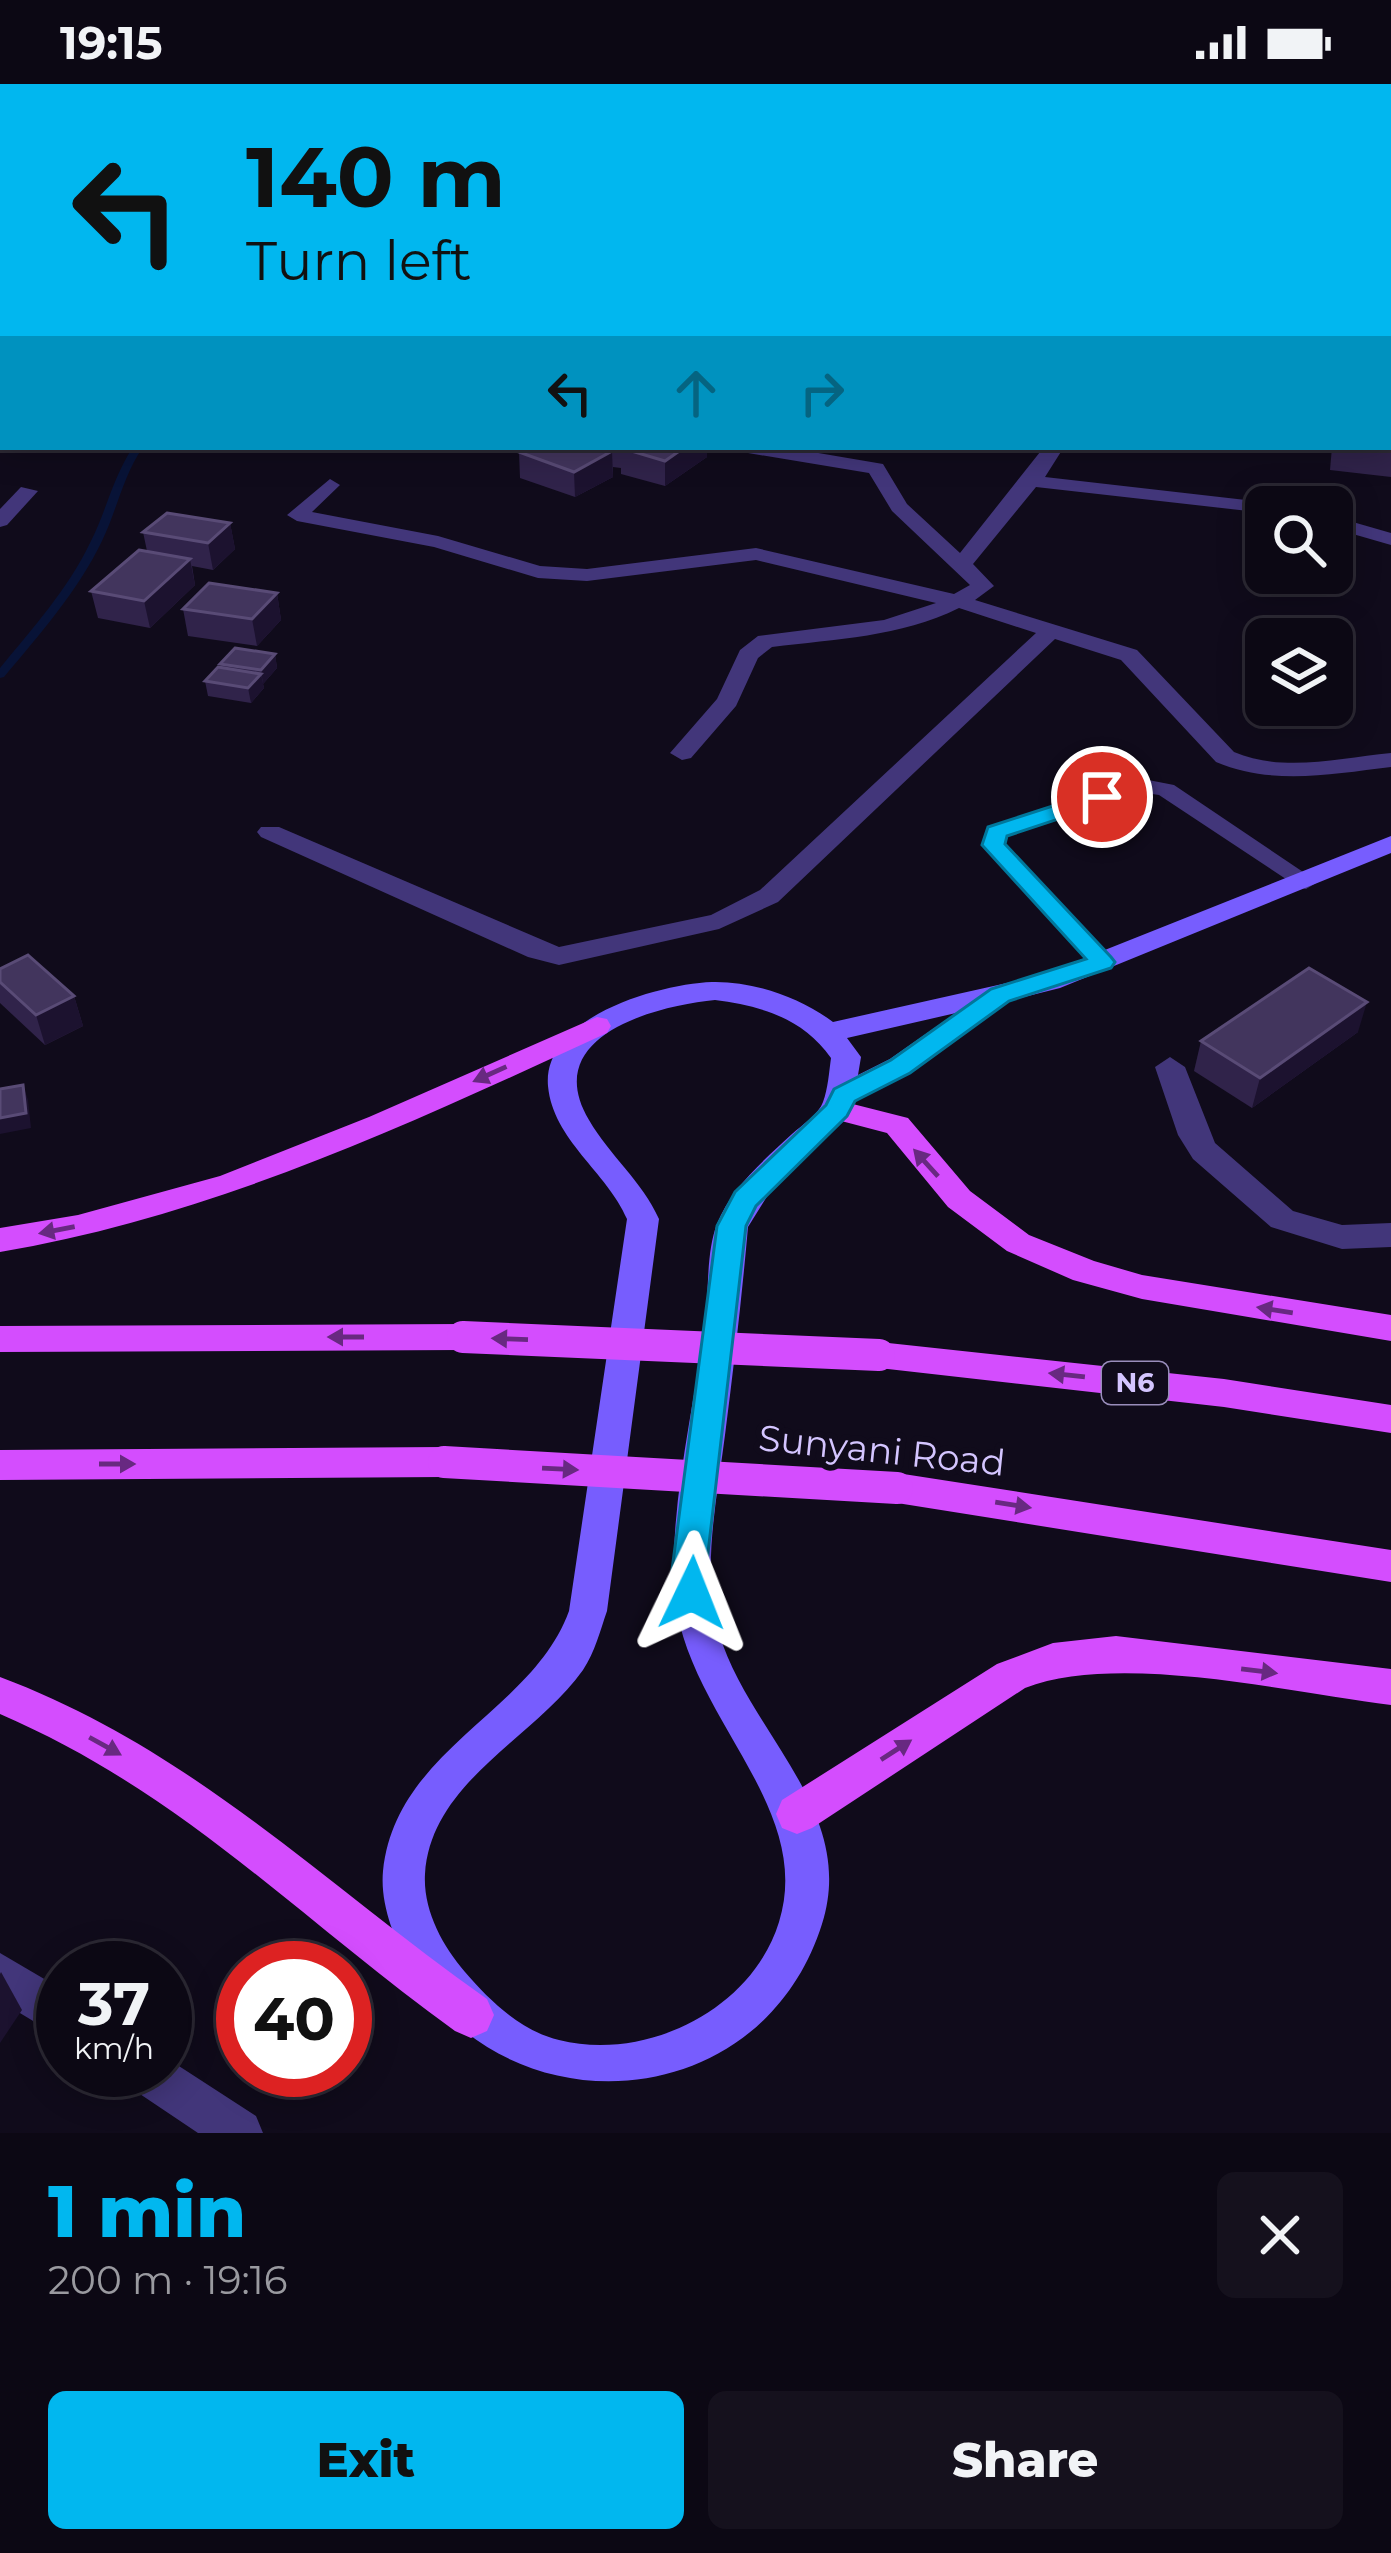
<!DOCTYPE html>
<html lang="en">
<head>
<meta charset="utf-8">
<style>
  body { margin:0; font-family:Montserrat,sans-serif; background:#15111d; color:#f1f3f6; height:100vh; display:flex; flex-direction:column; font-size:45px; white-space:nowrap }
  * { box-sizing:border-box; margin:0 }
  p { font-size:39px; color:#9a9aa0 }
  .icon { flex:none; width:66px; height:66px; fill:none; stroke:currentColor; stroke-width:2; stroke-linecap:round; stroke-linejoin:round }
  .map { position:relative; height:2049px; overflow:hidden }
  .panel { display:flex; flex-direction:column; background:#0c0814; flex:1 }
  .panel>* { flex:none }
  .top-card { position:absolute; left:0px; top:0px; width:1392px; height:366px; box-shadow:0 6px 30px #0003,0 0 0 3px #2c2934; background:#01b7ef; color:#111; overflow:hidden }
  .buttons { position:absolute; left:1245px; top:402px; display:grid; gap:24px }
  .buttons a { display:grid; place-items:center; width:108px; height:108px; border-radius:18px; background:#0c0814; box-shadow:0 6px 30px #0003,0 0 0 3px #2c2934; font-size:60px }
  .speed { position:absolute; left:36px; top:1857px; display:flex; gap:24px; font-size:60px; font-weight:700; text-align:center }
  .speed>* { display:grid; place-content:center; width:156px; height:156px; border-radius:50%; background:#0c0814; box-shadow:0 6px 30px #0003,0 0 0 3px #2c2934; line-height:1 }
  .speed small { font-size:30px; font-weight:400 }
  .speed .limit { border:18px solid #d22; background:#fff; color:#111 }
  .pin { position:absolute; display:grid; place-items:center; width:102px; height:102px; color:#fff; margin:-51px; border:6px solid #fff; border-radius:50%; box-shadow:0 3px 12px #0007 }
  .me { position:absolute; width:132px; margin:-66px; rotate:2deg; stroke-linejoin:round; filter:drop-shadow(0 0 9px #0008) }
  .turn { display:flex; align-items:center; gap:42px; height:252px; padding:0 48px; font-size:54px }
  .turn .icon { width:156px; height:156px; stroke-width:2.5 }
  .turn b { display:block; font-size:84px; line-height:102px }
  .lanes { display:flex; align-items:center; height:114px; padding:0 48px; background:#0003; justify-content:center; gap:60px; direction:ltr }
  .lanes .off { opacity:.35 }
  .round { display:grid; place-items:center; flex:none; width:126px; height:126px; border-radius:18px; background:#15111d }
  .headline { display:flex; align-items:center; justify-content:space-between; height:204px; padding:0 48px }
  h1 { font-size:72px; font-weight:800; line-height:90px; color:#01b7ef }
  .button { display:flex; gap:24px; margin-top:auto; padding:24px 48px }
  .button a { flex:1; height:138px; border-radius:18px; background:#01b7ef; color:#111; font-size:48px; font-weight:800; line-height:138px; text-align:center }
  .button a+a { background:#15111d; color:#f1f3f6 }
  .status { display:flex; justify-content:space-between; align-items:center; height:84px; padding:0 60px; background:#0c0814; direction:ltr }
  .status svg { height:33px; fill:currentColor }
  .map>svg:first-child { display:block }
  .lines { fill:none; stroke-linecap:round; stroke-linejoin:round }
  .stream { fill:#081337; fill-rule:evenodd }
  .lane { fill:#42367a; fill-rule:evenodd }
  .street { fill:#42367a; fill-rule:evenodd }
  .secondary { fill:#775dfe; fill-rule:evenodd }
  .primary { fill:#d44dfe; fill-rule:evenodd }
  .primary-bridge { stroke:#d44dfe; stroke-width:32 }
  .wall { fill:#30234a }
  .shaded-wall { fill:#1c122f }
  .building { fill:#42355d; stroke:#594b76; stroke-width:3 }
  .oneway { fill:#682981 }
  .route { fill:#01b7ef; stroke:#01779b; stroke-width:3 }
  .labels { text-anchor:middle; stroke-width:12; stroke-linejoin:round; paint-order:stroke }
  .shield { fill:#100b1b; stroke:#998dbb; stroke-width:3 }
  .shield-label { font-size:27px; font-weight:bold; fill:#d4c5ff }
  .near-street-label { font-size:36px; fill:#d4c5ff; stroke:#100b1b }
</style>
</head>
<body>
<div class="status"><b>19:15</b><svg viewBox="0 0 49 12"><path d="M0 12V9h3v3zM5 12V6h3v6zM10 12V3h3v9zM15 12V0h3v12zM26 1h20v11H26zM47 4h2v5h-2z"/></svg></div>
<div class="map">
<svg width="1391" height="2049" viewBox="0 0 1391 2049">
  <rect width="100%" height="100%" fill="#100b1b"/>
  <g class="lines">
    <g class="stream">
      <path d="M 626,0 L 634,0 L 631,3 L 623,3 Z"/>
      <path d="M 133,363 L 143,363 C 123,392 117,426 102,457 C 78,507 39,551 4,593 L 0,594 L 0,584 C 32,545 68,505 90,459 C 106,428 113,393 133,363 Z"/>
    </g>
    <path class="lane" d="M 1138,694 L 1174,701 L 1318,798 L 1306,805 L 1298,803 L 1159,711 L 1139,708 L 1007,752 L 1005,760 L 1115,878 L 1112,883 L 1094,883 L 981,761 L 988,743 Z"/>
    <g class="street">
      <path d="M 1183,0 L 1219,0 L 1222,3 L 1185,3 Z"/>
      <rect x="1389" y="57" width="2" height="9"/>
      <path d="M 0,145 L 3,146 L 3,156 L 0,155 Z"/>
      <rect x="1389" y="181" width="2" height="10"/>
      <rect x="0" y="261" width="3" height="10"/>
      <path d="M 738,363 L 783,363 L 883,380 L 907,420 L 960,469 L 1044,363 L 1064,363 L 1045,393 L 1273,419 L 1276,423 L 1266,423 L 1266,429 L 1036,403 L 973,480 L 994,502 L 975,516 L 1137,566 L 1234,668 C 1284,689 1339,674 1391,669 L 1391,683 C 1331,690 1274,702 1216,678 L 1121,576 L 1055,555 L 778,818 L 719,845 L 559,881 L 528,873 L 261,753 L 257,748 L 261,743 L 279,743 L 559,863 L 711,831 L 760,806 L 1036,549 L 959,524 C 900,553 836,555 772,563 L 758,574 L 736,622 L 691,674 L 682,676 L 670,669 L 717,615 L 740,566 L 758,552 L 884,536 L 936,519 L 756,476 L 587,497 L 538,494 L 434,463 L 297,437 L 287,431 L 330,395 L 340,401 L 312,428 L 438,452 L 540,482 L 587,485 L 756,464 L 954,510 L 970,501 L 892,427 L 869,389 L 748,369 Z"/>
      <path d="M 21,403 L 38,407 L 7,441 L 0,443 L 0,425 Z"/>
      <path d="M 1332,432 L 1391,449 L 1391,461 L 1332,444 Z"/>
      <path d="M 1170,973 L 1185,983 L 1215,1059 L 1293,1127 L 1342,1141 L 1391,1139 L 1391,1163 L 1342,1165 L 1271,1143 L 1193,1075 L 1178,1051 L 1155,983 Z"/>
      <path d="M 0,1869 L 63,1906 L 63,1955 L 0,1917 Z"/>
      <path d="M 165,1973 L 256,2032 L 263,2049 L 198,2049 L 128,2002 L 121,1986 L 165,1986 Z"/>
    </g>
    <path class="secondary" d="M 1391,752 L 1391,769 L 1060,904 L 1004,918 L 910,989 L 853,1018 L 848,1033 L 771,1106 L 748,1143 C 742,1212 734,1281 725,1351 C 717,1415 701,1486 719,1549 C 748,1648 858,1727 822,1840 C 761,2034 505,2049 409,1882 C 394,1854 380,1820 383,1787 C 396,1664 532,1629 569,1527 L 627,1135 C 607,1088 553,1056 548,1002 C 542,933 659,900 712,898 C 753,897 800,913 833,938 L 1042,891 ZM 715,916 C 761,922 803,934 831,974 C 829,988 828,1005 823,1018 C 819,1030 802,1041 792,1050 C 764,1076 731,1104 717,1140 C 706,1168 709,1209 705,1239 C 694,1325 671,1414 674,1500 C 678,1626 816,1718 779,1838 C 752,1926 646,1978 559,1956 C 521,1947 490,1917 465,1888 C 442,1861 423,1826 425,1790 C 431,1697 535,1654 583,1586 C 595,1568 600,1547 607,1527 L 659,1135 C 642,1097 610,1072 589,1036 C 539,952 655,922 715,916 ZM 956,929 L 890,975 L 858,991 L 861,973 L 847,954 Z"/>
    <g class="primary">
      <path d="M 597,933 L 607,935 L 611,942 L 607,949 C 409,1040 217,1131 0,1168 L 0,1144 L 78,1131 L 220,1092 L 369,1033 Z"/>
      <path d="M 837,1016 L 908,1034 L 970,1107 L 1029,1151 L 1094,1177 L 1142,1191 L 1391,1231 L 1391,1257 L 1142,1215 L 1073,1196 L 1007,1167 L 948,1123 L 887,1049 L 826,1033 L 822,1026 Z"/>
      <path d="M 463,1240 L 475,1244 L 480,1253 L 475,1262 L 463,1266 L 0,1268 L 0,1242 Z"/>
      <path d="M 879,1258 L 1224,1295 L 1391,1321 L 1391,1349 L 1224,1323 L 879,1284 L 867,1280 L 862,1271 L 867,1262 Z"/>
      <path d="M 444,1363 L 457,1368 L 462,1378 L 457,1388 L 444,1393 L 0,1396 L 0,1366 Z"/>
      <path d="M 897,1389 L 1391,1466 L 1391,1498 L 897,1419 L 884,1415 L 879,1404 L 884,1393 Z"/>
      <path d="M 1116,1552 L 1391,1585 L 1391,1621 C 1288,1608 1119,1568 1025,1604 L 812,1744 L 797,1750 L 782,1744 L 776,1730 L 782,1716 L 997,1580 L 1053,1559 Z"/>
      <path d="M 0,1593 C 194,1666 322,1799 487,1915 L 494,1931 L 487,1947 L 471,1954 L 455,1947 C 298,1834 183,1709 0,1630 Z"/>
    </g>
    <g class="primary-bridge">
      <path d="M 463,1253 L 879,1271"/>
      <path d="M 444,1378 L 897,1404"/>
    </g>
  </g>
  <g class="wall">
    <path d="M 218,0 L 294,0 L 294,3 L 216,3 Z"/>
    <path d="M 1062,0 L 1131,0 L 1129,3 L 1062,3 Z"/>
    <rect x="0" y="29" width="3" height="42"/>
    <rect x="1389" y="250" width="2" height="77"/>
    <path d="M 1391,330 L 1391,393 L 1330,386 L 1332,363 L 1389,363 Z"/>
    <path d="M 505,363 L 707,363 L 707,373 L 665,402 L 621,390 L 621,384 L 613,383 L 613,393 L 575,413 L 520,394 L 519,368 L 521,367 L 505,365 Z"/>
    <path d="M 230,439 L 235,465 L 213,486 L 192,482 L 195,501 L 150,544 L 98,534 L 91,507 L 147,467 L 143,448 Z"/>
    <path d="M 277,509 L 281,536 L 257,562 L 188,552 L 183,525 Z"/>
    <path d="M 275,570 L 277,584 L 263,600 L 264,604 L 251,619 L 208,612 L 205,597 L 221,584 L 220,580 Z"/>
    <path d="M 0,885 L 74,912 L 83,942 L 45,961 L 0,919 Z"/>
    <path d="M 1358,948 L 1252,1024 L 1194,987 L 1201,957 Z"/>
  </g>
  <g class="shaded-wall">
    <path d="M 0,0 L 25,0 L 25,3 L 3,3 L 3,16 L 0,18 Z"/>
    <path d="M 509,0 L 532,0 L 527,3 L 509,3 Z"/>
    <path d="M 685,363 L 707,363 L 707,373 L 665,402 L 665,377 Z"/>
    <path d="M 612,367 L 613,393 L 575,413 L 574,388 Z"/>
    <path d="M 230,439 L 235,465 L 213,486 L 208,459 Z"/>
    <path d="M 190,475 L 195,501 L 150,544 L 144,517 Z"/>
    <path d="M 277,509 L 281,536 L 257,562 L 252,535 Z"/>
    <path d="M 275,570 L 277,584 L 263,600 L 261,586 Z"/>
    <path d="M 261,590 L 264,604 L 251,619 L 248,604 Z"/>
    <path d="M 74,912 L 83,942 L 45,961 L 36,931 Z"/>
    <path d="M 1367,918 L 1358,948 L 1252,1024 L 1260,994 Z"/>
    <path d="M 23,1001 L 28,1016 L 31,1044 L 0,1050 L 0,1034 Z"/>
    <path d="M 1,1888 L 22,1926 L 0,1959 L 0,1890 Z"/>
  </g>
  <g class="building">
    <path d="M 218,0 L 255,0 L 250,3 L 216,1 Z"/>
    <path d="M 448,0 L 499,0 L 495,3 L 444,3 Z"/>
    <path d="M 1071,0 L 1105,0 L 1103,3 L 1070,3 Z"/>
    <path d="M 1218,0 L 1304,0 L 1301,3 L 1216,3 Z"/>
    <path d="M 1360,0 L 1391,0 L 1391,7 L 1389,7 L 1389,3 L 1363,3 Z"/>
    <rect x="0" y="29" width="3" height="22"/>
    <path d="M 1389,330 L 1391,330 L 1391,367 L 1357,363 L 1389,363 Z"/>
    <path d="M 529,363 L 600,363 L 612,367 L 574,388 L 519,368 Z"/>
    <path d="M 623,363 L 685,363 L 665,377 L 621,364 Z"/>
    <path d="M 167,429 L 230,439 L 208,459 L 143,448 Z"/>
    <path d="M 139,466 L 190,475 L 144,517 L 91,507 Z"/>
    <path d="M 209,499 L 277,509 L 252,535 L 183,525 Z"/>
    <path d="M 235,564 L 275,570 L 261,586 L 220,580 Z"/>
    <path d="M 218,583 L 261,590 L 248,604 L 205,597 Z"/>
    <path d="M 28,871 L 74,912 L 36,931 L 0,898 L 0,885 Z"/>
    <path d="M 1309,884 L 1367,918 L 1260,994 L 1201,957 Z"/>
    <path d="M 23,1001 L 26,1029 L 0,1034 L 0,1005 Z"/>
  </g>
  <defs><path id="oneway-solid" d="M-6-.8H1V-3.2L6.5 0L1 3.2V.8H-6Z" transform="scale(3)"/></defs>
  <g class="oneway">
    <use href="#oneway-solid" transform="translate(490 990) rotate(156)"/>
    <use href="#oneway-solid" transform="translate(926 1079) rotate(-132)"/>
    <use href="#oneway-solid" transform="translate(57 1146) rotate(169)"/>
    <use href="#oneway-solid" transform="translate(1275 1226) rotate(-171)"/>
    <use href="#oneway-solid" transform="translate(346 1253) rotate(180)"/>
    <use href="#oneway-solid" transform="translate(510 1255) rotate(-178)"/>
    <use href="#oneway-solid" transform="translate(1067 1291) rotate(-174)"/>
    <use href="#oneway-solid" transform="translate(117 1380)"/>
    <use href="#oneway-solid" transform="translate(560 1385) rotate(3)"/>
    <use href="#oneway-solid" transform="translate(1013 1421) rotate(9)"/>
    <use href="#oneway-solid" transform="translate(1259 1587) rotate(7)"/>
    <use href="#oneway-solid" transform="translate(105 1662) rotate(29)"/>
    <use href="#oneway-solid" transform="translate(896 1666) rotate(-33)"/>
  </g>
  <path class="route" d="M 1102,706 L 1110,708 L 1110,718 L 1007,752 L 1005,760 L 1111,873 L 1115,878 L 1111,884 L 1009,917 L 910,989 L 855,1017 L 847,1032 L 756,1122 L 746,1142 L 706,1486 L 709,1509 L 704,1519 L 692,1524 L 680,1519 L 672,1486 L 717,1142 L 735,1108 L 826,1021 L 834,1005 L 891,976 L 991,905 L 1086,875 L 982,761 L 988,743 Z"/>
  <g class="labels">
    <rect class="shield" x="1102" y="1278" width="66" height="42" rx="9"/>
    <g class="shield-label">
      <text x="1135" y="1308">N6</text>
    </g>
    <g class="near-street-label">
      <text transform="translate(882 1366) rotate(6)" y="13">Sunyani Road</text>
    </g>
  </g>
</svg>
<div class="buttons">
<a><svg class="icon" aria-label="search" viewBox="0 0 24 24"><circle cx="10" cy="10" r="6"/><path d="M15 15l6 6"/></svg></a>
<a><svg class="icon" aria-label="layers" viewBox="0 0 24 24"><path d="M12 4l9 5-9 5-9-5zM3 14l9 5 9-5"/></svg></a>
</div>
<div class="speed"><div>37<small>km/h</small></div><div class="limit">40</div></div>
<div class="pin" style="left:1102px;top:713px;background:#d93025"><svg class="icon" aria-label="arrive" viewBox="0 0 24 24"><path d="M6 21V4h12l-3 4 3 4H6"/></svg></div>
<svg class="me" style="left:692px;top:1509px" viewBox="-20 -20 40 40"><path d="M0-17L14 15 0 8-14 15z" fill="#01b7ef" stroke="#fff" stroke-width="4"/></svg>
<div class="top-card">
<div class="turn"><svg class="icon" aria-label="left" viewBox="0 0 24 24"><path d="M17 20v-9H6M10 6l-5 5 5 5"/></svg><div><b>140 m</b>Turn left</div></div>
<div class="lanes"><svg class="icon" aria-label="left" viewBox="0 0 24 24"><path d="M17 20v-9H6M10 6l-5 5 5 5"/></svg><svg class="icon off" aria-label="ahead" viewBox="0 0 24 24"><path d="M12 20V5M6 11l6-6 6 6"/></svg><svg class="icon off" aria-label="right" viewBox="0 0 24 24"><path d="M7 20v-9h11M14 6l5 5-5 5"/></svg></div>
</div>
</div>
<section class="panel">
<div class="headline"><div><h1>1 min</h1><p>200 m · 19:16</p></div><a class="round"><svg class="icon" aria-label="close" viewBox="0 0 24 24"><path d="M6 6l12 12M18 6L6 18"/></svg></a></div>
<div class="button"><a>Exit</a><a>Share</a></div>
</section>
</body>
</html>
